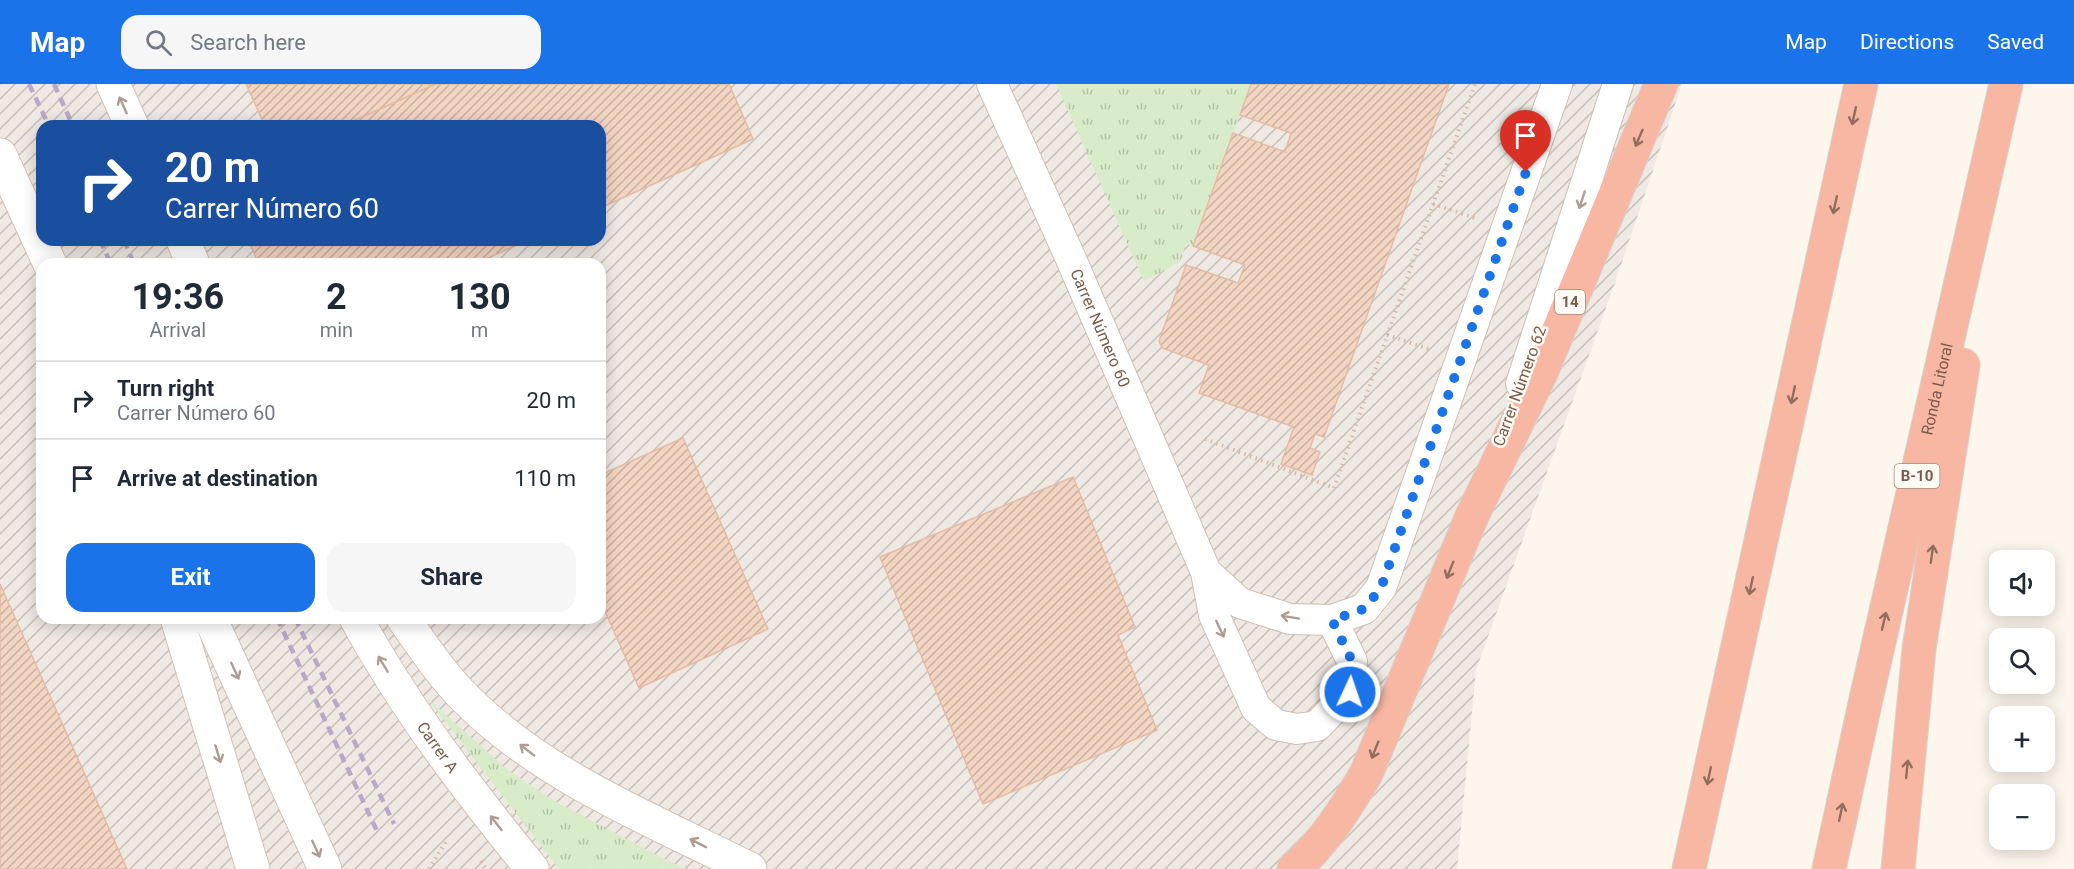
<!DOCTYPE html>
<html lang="en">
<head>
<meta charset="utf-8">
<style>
  body { margin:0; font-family:Roboto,sans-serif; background:#f6f6f7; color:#1f2937; height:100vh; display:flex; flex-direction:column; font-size:22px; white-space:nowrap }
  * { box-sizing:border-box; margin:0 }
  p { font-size:20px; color:#747a83 }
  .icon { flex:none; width:33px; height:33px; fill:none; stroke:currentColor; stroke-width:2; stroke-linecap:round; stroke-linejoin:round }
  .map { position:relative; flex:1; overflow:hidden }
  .sheet { position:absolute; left:36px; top:174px; width:570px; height:366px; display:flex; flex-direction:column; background:#fff; border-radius:18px; box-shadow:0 3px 15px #0003 }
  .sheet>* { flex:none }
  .top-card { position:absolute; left:36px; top:36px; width:570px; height:126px; border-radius:18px; box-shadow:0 3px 15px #0003; background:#1a4fa0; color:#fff; overflow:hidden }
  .tools { position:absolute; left:1989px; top:466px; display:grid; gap:12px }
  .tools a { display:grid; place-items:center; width:66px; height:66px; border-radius:12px; background:#fff; box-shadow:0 3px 15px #0003; font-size:30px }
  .pin { position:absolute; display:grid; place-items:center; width:51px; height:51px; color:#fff; margin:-62px -26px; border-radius:50% 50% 50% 0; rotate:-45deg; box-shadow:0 0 6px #0007 }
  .pin .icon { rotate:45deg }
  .me { position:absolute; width:66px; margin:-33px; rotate:3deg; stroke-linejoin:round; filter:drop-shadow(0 0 4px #0008) }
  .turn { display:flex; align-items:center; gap:21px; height:126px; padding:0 30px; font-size:27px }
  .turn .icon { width:78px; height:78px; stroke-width:2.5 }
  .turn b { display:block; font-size:42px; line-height:51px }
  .eta { display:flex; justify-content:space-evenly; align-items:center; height:102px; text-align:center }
  .eta b { font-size:36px; font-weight:700; line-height:42px }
  .cta { display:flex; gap:12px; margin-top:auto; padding:12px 30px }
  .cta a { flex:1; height:69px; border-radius:18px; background:#1a73e8; color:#fff; font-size:24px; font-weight:700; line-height:69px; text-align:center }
  .cta a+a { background:#f6f6f7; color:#1f2937 }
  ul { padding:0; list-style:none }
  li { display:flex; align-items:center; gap:18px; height:78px; padding:0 30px; border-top:2px solid #e0e1e3 }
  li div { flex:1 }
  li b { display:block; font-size:22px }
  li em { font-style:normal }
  header { display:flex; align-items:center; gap:36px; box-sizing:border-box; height:84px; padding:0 30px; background:#1a73e8; color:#fff }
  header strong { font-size:28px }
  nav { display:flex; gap:33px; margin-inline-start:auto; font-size:21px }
  .search { width:420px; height:54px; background:#f6f6f7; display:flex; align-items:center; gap:15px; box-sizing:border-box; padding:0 21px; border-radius:18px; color:#747a83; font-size:22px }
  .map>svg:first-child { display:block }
  .industrial { fill:url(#industrial-furrows); fill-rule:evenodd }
  .grass { fill:url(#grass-tufts) }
  .building { fill:url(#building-hatch); stroke:#e6bba3; stroke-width:1.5 }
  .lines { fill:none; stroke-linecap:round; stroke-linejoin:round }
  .street-casing { stroke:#d1beb0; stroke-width:32 }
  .secondary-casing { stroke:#d6c0b0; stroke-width:35 }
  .highway-casing { stroke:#dad1cd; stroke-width:35 }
  .path { stroke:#d9b8a5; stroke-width:4; stroke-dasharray:1.5 4.5; stroke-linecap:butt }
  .street { stroke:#fff; stroke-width:30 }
  .secondary { stroke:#fff; stroke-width:33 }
  .highway { stroke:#f7b7a3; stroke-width:33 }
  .rail { stroke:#b9a8c9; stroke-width:4.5; stroke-dasharray:9 6; stroke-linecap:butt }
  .oneway { stroke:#af9d94 }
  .oneway2 { stroke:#936e5e }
  .route { stroke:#1a73e8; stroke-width:10; stroke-dasharray:0 18 }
  .labels { text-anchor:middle; stroke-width:5; stroke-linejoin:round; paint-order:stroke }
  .shield { fill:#fffaf3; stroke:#a28b7f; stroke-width:1.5 }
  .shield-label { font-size:15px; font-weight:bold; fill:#7a5c4d }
  .street-label { font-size:16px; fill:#7a5c4d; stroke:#fffaf3 }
</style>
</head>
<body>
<header>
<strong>Map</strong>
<div class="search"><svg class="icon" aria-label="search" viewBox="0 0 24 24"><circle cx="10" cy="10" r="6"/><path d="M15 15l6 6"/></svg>Search here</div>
<nav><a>Map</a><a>Directions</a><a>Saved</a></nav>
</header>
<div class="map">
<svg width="2074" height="785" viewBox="0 0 2074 785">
  <defs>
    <pattern id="industrial-furrows" width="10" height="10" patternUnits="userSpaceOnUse" patternTransform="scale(1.5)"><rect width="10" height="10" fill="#efe9e4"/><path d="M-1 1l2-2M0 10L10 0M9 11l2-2" fill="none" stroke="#c7c0bb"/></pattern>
    <pattern id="grass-tufts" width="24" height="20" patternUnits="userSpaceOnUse" patternTransform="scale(1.5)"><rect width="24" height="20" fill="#d8ecc9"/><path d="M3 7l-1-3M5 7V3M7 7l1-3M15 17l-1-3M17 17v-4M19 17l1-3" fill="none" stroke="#b4c2a5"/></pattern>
    <pattern id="building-hatch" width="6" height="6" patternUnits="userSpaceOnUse" patternTransform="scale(1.5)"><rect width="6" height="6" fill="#f3d5c3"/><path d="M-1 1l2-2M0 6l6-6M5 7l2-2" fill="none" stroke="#cab0a1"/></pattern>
  </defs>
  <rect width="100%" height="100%" fill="#fdf6ec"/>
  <path class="industrial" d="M 0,0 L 1682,0 L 1616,196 L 1476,586 L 1457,785 L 0,785 ZM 42,42 L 600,42 L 600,156 L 42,156 ZM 42,180 L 600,180 L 600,534 L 42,534 Z"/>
  <g class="grass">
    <path d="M 1056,0 L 1251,0 L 1193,162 L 1186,160 L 1180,178 L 1144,197 Z"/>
    <path d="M 427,614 L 508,686 L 556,718 L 684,785 L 559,785 Z"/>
  </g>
  <g class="building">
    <path d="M 246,0 L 436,0 L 342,42 L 265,42 Z"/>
    <path d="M 436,0 L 729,0 L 753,55 L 600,124 L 600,42 L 342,42 Z"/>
    <path d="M 1251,0 L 1449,0 L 1324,353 L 1315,350 L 1310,364 L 1320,368 L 1312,391 L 1281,380 L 1294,343 L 1199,309 L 1209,281 L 1162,264 L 1159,257 L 1186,181 L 1238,199 L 1245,181 L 1193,162 L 1233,49 L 1285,68 L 1291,49 L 1240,31 Z"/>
    <path d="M 248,156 L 528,156 L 475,180 L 259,180 Z"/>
    <path d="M 683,354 L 768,545 L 639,604 L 600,516 L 600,391 Z"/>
    <path d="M 1073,393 L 1135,543 L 1118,551 L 1157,646 L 983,720 L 880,473 Z"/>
    <path d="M 0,500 L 127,785 L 0,785 Z"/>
  </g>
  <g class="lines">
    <g class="street-casing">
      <g id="street">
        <path id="s1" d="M 992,0 L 1071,175 L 1206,488 L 1214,531 L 1256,624 L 1276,641 L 1297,645 L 1317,642 L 1350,608 L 1352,577 L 1332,536 L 1290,535 L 1240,519 L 1206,488"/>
        <path d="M 1521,300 L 1618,0"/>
        <path d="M 1332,536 L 1364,525 L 1381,504 L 1557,0"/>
      </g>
    </g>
    <g class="secondary-casing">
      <g id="secondary">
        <path d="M 113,0 L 132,42"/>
        <path d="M 0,71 L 50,180"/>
        <path d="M 183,156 L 193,180"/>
        <path d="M 177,534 L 253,785"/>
        <path d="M 210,534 L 325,785"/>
        <path id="s2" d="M 356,534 C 405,624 468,706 532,785"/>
        <path d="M 403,534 C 422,561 441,590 465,614 C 542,692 652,736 750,785"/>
      </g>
    </g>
    <g class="highway-casing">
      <g id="highway">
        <path d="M 1294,785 C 1325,758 1345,725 1366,690 L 1472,432 L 1541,289 L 1661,0"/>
        <path d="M 1689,785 L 1861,0"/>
        <path id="s3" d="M 1829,785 L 1866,615 L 2006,0"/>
        <path d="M 1898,785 L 1919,565 L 1963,281"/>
      </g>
    </g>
    <g class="path">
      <path d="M 1433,120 L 1478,135"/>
      <path d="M 1387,251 L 1432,266"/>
      <path d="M 1205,355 L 1334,404 L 1475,0"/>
      <path d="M 481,777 L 486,785"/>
      <path d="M 429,785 L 447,756"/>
    </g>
    <use href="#street" class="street"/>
    <use href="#secondary" class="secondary"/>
    <use href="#highway" class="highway"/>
    <g class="rail">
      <path d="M 29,0 L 49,42"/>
      <path d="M 54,0 L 73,42"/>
      <path d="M 100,156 L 111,180"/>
      <path d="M 124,156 L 134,180"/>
      <path d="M 277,534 L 377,747"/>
      <path d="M 295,534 L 394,740"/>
    </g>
  </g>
  <defs><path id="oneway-shaft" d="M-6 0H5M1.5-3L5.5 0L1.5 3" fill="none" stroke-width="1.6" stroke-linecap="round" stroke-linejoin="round" transform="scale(1.5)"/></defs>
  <g class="oneway">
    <use href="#oneway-shaft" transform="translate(123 21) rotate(-114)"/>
    <use href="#oneway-shaft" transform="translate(1582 116) rotate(108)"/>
    <use href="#oneway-shaft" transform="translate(1290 533) rotate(-170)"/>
    <use href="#oneway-shaft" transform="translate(1220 545) rotate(65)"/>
    <use href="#oneway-shaft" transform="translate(383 580) rotate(-121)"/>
    <use href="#oneway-shaft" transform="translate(235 587) rotate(65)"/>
    <use href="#oneway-shaft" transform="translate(527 666) rotate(-143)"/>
    <use href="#oneway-shaft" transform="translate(218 670) rotate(73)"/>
    <use href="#oneway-shaft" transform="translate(496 739) rotate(-128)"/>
    <use href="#oneway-shaft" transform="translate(698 759) rotate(-153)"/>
    <use href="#oneway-shaft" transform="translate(316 765) rotate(65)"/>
  </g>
  <g class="oneway2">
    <use href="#oneway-shaft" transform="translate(1854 32) rotate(102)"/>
    <use href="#oneway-shaft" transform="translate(1639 54) rotate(113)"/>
    <use href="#oneway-shaft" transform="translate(1835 121) rotate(102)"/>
    <use href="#oneway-shaft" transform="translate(1793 311) rotate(102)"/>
    <use href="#oneway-shaft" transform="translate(1932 470) rotate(-82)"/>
    <use href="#oneway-shaft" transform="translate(1450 486) rotate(112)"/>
    <use href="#oneway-shaft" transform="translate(1751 502) rotate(102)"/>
    <use href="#oneway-shaft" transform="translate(1884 537) rotate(-77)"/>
    <use href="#oneway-shaft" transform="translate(1375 666) rotate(112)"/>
    <use href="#oneway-shaft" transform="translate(1907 685) rotate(-84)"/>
    <use href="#oneway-shaft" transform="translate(1709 692) rotate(102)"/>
    <use href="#oneway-shaft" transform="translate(1841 728) rotate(-78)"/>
  </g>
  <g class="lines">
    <path class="route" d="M 1350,608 L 1352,577 L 1332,536 L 1364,525 L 1381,504 L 1526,88"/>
  </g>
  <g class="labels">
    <g class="shield">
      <rect x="1555" y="206" width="30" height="24" rx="4.5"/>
      <rect x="1894.5" y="380" width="45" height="24" rx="4.5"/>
    </g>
    <g class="shield-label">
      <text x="1570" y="223">14</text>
      <text x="1917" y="397">B-10</text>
    </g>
    <g class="street-label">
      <text dy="6" stroke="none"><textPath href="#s1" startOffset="267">Carrer Número 60</textPath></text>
      <text transform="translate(1519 302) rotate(-70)" y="6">Carrer Número 62</text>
      <text dy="6" stroke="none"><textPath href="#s3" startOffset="492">Ronda Litoral</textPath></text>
      <text dy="6" stroke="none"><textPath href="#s2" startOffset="153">Carrer A</textPath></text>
    </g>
  </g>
</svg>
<div class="tools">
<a><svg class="icon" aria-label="sound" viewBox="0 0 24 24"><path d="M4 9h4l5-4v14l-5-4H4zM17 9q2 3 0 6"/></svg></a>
<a><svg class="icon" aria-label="search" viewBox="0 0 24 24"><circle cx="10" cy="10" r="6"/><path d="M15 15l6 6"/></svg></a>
<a>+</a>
<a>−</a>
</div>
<div class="pin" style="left:1526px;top:88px;background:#d93025"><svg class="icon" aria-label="arrive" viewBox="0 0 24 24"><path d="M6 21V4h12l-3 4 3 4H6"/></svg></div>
<svg class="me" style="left:1350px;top:608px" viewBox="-20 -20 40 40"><circle r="17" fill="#1a73e8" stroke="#fff" stroke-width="3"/><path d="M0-11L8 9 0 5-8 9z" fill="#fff"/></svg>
<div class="top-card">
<div class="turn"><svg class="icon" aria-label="right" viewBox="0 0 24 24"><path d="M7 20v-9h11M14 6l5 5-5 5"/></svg><div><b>20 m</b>Carrer Número 60</div></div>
</div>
<section class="sheet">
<div class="eta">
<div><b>19:36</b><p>Arrival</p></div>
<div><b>2</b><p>min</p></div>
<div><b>130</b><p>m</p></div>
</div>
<ul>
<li><svg class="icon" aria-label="right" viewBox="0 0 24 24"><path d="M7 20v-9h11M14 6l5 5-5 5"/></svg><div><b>Turn right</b><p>Carrer Número 60</p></div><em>20 m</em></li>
<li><svg class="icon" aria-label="arrive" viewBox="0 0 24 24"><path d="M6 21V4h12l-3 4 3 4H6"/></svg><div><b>Arrive at destination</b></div><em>110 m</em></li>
</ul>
<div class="cta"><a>Exit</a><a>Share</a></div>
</section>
</div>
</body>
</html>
